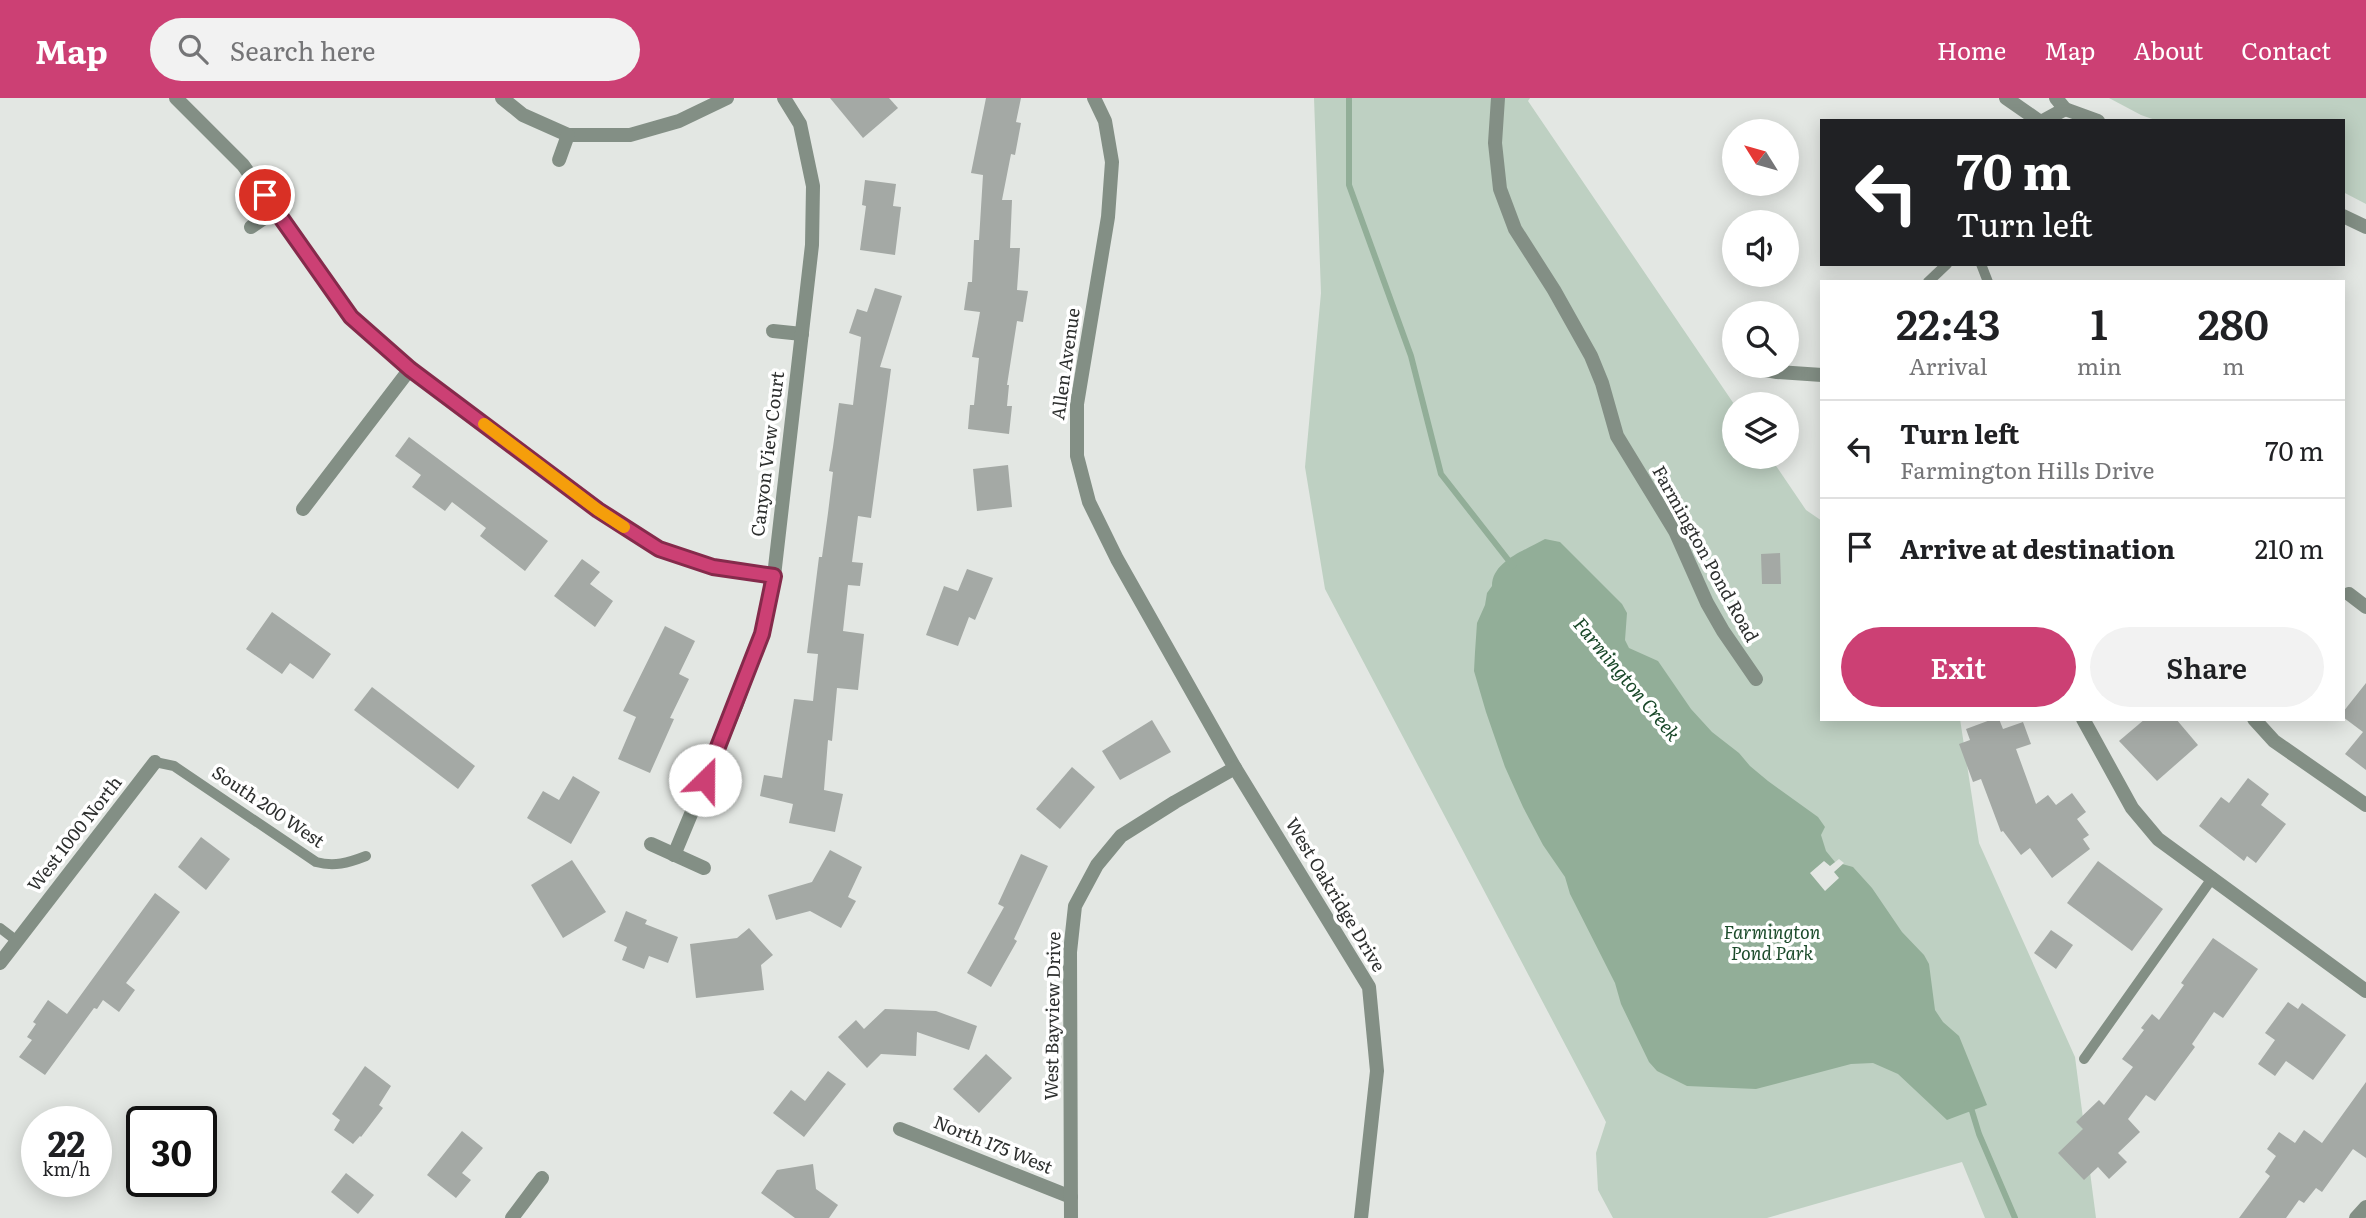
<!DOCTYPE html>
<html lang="en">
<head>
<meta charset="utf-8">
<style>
  body { margin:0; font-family:Literata,serif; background:#f2f2f2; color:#202124; height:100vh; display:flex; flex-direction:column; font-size:26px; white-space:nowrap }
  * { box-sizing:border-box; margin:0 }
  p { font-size:23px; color:#757577 }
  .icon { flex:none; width:38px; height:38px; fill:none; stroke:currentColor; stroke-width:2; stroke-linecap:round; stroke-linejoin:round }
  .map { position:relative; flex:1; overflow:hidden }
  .drawer { position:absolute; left:1820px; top:182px; width:525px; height:441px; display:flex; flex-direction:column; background:#fff; border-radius:0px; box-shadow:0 4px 18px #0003 }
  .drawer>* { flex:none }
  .hud { position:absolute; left:1820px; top:21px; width:525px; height:147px; border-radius:0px; box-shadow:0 4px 18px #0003; background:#202124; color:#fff; overflow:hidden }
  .needle { width:46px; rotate:307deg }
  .fabs { position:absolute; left:1722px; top:21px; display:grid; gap:14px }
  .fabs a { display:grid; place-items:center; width:77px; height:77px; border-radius:50%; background:#fff; box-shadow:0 4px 18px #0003; font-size:35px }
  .speed { position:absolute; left:21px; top:1008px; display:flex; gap:14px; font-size:35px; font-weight:700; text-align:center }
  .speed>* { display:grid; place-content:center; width:91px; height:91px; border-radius:50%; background:#fff; box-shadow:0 4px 18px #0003; line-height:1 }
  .speed small { font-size:18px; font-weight:400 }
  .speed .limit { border:4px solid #111; border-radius:10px; background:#fff; color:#111 }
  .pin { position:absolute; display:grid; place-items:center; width:60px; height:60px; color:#fff; margin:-30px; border:4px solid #fff; border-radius:50%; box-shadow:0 2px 7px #0007 }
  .me { position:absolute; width:77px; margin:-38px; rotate:23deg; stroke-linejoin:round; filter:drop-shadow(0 0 5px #0008) }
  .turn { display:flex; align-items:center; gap:24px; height:147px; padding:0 21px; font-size:32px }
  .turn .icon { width:91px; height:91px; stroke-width:2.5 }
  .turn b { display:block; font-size:49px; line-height:60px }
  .eta { display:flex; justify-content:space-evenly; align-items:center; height:119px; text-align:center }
  .eta b { font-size:42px; font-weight:600; line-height:49px }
  .action { display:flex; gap:14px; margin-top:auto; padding:14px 21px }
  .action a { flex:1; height:80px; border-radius:42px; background:#cc4074; color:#fff; font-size:28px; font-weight:600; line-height:80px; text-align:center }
  .action a+a { background:#f2f2f2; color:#202124 }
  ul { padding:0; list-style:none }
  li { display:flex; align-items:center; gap:21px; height:98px; padding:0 21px; border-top:2px solid #e0e0e0 }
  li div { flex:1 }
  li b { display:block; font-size:26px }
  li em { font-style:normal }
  header { display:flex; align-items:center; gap:42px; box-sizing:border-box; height:98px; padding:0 35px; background:#cc4074; color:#fff }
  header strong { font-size:33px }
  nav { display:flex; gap:38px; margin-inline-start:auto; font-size:24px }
  .search { width:490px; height:63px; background:#f2f2f2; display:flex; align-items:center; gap:18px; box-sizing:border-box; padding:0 24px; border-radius:38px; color:#757577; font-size:26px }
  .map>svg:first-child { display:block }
  .green { fill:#bed0c2 }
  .water { fill:#92ae98 }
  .pier { fill:#e3e7e3 }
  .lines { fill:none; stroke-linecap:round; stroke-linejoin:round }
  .stream { stroke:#92ae98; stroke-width:6 }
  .building { fill:#a4a9a5 }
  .lane { stroke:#838f85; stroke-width:10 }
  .street { stroke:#838f85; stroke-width:14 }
  .route-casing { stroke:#852a4b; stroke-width:18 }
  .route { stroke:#cc4074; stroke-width:12 }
  .slow { stroke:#f59e0b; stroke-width:12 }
  .labels { text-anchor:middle; stroke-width:7; stroke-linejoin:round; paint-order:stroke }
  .street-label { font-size:18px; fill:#2d2f2e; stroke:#fff }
  .park-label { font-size:18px; font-style:italic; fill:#1d4c2c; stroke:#fff }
  .water-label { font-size:19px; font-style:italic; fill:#184728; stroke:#fff }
</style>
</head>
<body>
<header>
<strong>Map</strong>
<div class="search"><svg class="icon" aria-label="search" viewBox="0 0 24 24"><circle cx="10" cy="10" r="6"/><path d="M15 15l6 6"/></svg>Search here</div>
<nav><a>Home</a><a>Map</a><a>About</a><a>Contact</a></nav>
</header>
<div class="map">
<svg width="2366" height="1120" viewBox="0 0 2366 1120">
  <rect width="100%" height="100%" fill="#e3e7e3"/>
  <g class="green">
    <path d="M 1314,0 L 1530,0 L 1528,3 L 1734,306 L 1734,359 L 1770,359 L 1806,412 L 1822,423 L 1822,621 L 1960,621 L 1979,745 L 2075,959 L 2096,1120 L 1985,1120 L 1962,1064 L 1767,1120 L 1613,1120 L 1598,1092 L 1596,1055 L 1606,1024 L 1325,491 L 1305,369 L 1321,195 Z"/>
    <path d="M 2109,0 L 2366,0 L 2366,106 L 2343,94 L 2343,23 L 2158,23 L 2141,17 Z"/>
  </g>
  <path class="water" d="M 1545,441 L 1560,444 L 1622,506 L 1627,515 L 1625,542 L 1629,550 L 1658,563 L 1691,611 L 1712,634 L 1739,655 L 1750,668 L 1768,683 L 1818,719 L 1825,729 L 1821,737 L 1826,753 L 1835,764 L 1853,769 L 1872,790 L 1902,834 L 1924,857 L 1929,866 L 1935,912 L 1943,924 L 1959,938 L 1987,1007 L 1947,1022 L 1898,976 L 1873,965 L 1851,966 L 1756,991 L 1687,988 L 1657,973 L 1649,964 L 1621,906 L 1615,885 L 1570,796 L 1565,779 L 1543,747 L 1523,709 L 1505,669 L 1486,614 L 1474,573 L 1475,554 L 1477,525 L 1485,507 L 1487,495 L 1492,488 C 1492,463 1526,452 1545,441 Z"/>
  <path class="pier" d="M 1839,761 L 1844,765 L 1834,774 L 1839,780 L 1825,793 L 1810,775 L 1824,763 L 1830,768 Z"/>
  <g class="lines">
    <g class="stream">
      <path d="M 1349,0 L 1349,87 L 1411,258 L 1441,376 L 1513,468"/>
      <path d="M 1967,1006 L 1972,1013 L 1979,1036 L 2015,1120"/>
    </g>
  </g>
  <g class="building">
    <path d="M 830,0 L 889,0 L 898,10 L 863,40 Z"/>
    <path d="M 986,0 L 1021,0 L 1016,24 L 1021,25 L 1015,57 L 1011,56 L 1002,102 L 1012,102 L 1010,150 L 1020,150 L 1017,192 L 1028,193 L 1023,224 L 1017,223 L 1007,287 L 1009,287 L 1007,308 L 1012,308 L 1009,336 L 968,331 L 970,307 L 974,307 L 979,260 L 972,259 L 980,214 L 964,212 L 968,184 L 972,184 L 974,142 L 979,142 L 983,77 L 971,75 Z"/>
    <path d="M 865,82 L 896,86 L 893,108 L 901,109 L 895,157 L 860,152 L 866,108 L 862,107 Z"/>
    <path d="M 875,190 L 902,198 L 880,269 L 891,271 L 871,420 L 858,418 L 852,464 L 863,465 L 860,488 L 848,487 L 843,533 L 864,536 L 858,592 L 837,590 L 832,643 L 828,642 L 824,692 L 843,696 L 835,734 L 789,725 L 793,706 L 760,698 L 764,677 L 782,680 L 794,601 L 813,603 L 818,556 L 807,555 L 819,459 L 822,459 L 828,415 L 833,374 L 829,373 L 833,349 L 839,305 L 853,307 L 861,239 L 849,235 L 857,211 L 867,214 Z"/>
    <path d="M 409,339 L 548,443 L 525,473 L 480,438 L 486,430 L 452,404 L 445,413 L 412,389 L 421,377 L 395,358 Z"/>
    <path d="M 1008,367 L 1012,409 L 977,413 L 973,371 Z"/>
    <path d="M 1780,455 L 1781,486 L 1762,486 L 1761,456 Z"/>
    <path d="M 582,461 L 600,474 L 590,486 L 613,503 L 595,529 L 554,498 Z"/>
    <path d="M 967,471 L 993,480 L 975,522 L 969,519 L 958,548 L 926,537 L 944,488 L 958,493 Z"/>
    <path d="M 272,514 L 331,556 L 313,581 L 290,565 L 282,576 L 246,551 Z"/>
    <path d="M 665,528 L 695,543 L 679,576 L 689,581 L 670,620 L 674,621 L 650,675 L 618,661 L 636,619 L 623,613 Z"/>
    <path d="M 2366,585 L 2366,672 L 2345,656 L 2363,634 L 2343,619 L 2343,614 Z"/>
    <path d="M 372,589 L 475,668 L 458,691 L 354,612 Z"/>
    <path d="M 1993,621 L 1999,621 L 2003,631 L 2023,624 L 2031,646 L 2016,651 L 2036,706 L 2048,697 L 2056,707 L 2072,695 L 2086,714 L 2077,721 L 2089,737 L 2083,741 L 2090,751 L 2052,780 L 2030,750 L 2021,757 L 2003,733 L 2001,734 L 1981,681 L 1973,684 L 1959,646 L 1970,642 L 1966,631 Z"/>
    <path d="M 2145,621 L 2176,621 L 2198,647 L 2157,683 L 2119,643 Z"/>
    <path d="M 1152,622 L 1171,654 L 1120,682 L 1102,653 Z"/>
    <path d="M 1072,669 L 1095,689 L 1060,731 L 1036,711 Z"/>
    <path d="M 573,678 L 600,694 L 571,746 L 527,720 L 543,693 L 559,702 Z"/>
    <path d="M 2248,680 L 2269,696 L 2261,707 L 2286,726 L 2256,765 L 2247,758 L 2244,763 L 2199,728 L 2221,699 L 2229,705 Z"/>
    <path d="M 201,739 L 230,761 L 206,792 L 178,769 Z"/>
    <path d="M 830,752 L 862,769 L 848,799 L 856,803 L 841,830 L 810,813 L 776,822 L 768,797 L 812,784 Z"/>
    <path d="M 1021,756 L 1048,768 L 1014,841 L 1017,843 L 991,889 L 967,875 L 1004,809 L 998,806 Z"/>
    <path d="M 572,762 L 606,814 L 563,840 L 531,787 Z"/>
    <path d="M 2098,763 L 2163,811 L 2132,853 L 2067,805 Z"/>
    <path d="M 155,795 L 180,814 L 126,885 L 135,892 L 119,914 L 103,902 L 97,911 L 94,910 L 45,977 L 19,959 L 32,942 L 27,939 L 36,926 L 33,924 L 48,902 L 67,916 Z"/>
    <path d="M 626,813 L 647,822 L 645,826 L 678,839 L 668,865 L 649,858 L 644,871 L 622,862 L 627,849 L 614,843 Z"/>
    <path d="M 749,830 L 773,857 L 761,867 L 764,892 L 696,900 L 690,846 L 737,840 Z"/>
    <path d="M 2051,832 L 2073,847 L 2056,871 L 2034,855 Z"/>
    <path d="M 2213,840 L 2258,871 L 2223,920 L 2214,914 L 2192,946 L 2195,949 L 2155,1003 L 2146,997 L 2128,1021 L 2140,1034 L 2118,1055 L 2127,1064 L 2109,1081 L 2098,1069 L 2084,1082 L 2058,1055 L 2083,1031 L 2076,1024 L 2099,1002 L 2104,1007 L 2133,969 L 2122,961 L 2144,932 L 2141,930 L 2152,916 L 2159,922 L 2184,887 L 2181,885 Z"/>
    <path d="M 2288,904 L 2298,911 L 2302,905 L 2346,937 L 2313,982 L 2286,963 L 2275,978 L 2258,966 L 2275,942 L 2265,935 Z"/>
    <path d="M 885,911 L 936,913 L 977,928 L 969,952 L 917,934 L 916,958 L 881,956 L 867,970 L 838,939 L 856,922 L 864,931 Z"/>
    <path d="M 986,956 L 1012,980 L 979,1015 L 953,991 Z"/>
    <path d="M 365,968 L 391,988 L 379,1007 L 383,1010 L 361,1039 L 360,1038 L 353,1046 L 334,1032 L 340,1022 L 332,1016 Z"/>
    <path d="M 828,973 L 846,986 L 804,1039 L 773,1015 L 791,992 L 805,1003 Z"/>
    <path d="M 2366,984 L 2366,1060 L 2353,1051 L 2322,1094 L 2316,1090 L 2304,1105 L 2299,1102 L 2286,1120 L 2239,1120 L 2270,1078 L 2265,1074 L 2276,1058 L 2267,1051 L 2279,1034 L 2295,1045 L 2304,1032 L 2322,1045 Z"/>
    <path d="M 462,1033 L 483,1050 L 462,1075 L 471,1082 L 456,1100 L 427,1077 Z"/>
    <path d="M 813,1066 L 816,1091 L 838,1107 L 829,1120 L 795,1120 L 761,1095 L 777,1072 Z"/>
    <path d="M 346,1075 L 374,1097 L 358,1116 L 331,1094 Z"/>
  </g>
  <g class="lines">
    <g class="lane">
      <path d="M 1981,166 L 1988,184"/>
      <path d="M 1928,184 L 1947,166"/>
      <path d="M 155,664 L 174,668 L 316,764 C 334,769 348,765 366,758"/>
      <path d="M 0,830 L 17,843"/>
      <path d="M 2084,961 L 2213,779"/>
    </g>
    <g class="street">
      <path d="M 176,0 L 243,67 L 351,219 L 410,271 L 598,412 L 659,451 L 713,469 L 774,478"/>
      <path d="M 502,0 L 523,17 L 568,37 L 630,37 L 679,23 L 727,0"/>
      <path d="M 1094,0 L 1105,23 L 1112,64 L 1108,119 L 1077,306 L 1077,358 L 1089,404 L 1117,461 L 1235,670 L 1369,889 L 1377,973 L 1361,1120"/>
      <path d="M 1498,0 L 1495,45 L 1500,91 L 1515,131 L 1554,192 L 1591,258 L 1602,285 L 1617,338 L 1675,433 L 1707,505 L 1723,533 L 1756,581"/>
      <path d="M 2006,0 L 2039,23"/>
      <path d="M 2056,0 L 2065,11 L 2098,23"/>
      <path d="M 2043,23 L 2065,11"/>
      <path d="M 559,62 L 568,37"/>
      <path d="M 2343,118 L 2366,129"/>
      <path d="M 251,129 L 276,112"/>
      <path d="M 773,233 L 802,236"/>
      <path d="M 1743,268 L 1777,274 L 1822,277"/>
      <path d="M 303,411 L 410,271"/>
      <path d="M 2349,496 L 2366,509"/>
      <path d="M 2083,621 L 2132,710 L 2158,741 L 2366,893"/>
      <path d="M 2254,621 L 2274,643 L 2366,707"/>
      <path d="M 651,746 L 704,770"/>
      <path d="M 674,757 L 736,608 L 762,536 L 774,478 L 812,147 L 813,88 L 800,26 L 784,0"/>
      <path d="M 0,865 L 155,664"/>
      <path d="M 900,1031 L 1071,1099"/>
      <path d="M 512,1120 L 542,1080"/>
      <path d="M 1071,1120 L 1070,854 L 1075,808 L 1097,767 L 1121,738 L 1175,704 L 1235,670"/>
      <path d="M 2356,1120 L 2366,1109"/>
    </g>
  </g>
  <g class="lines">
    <g class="route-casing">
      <path id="route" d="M 265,97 L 351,219 L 410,271 L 598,412 L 659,451 L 713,469 L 774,478 L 762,536 L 705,682"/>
    </g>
    <use href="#route" class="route"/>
    <path class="slow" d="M 484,326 L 598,412 L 624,429"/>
  </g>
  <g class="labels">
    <g class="street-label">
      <text transform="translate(1066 266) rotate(-82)" y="6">Allen Avenue</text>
      <text transform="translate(768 356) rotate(-83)" y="6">Canyon View Court</text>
      <text transform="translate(1705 456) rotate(61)" y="6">Farmington Pond Road</text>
      <text transform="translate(268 709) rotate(34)" y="6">South 200 West</text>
      <text transform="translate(75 736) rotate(-52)" y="6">West 1000 North</text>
      <text transform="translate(1335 797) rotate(59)" y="6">West Oakridge Drive</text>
      <text transform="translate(1053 918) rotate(-89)" y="6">West Bayview Drive</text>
      <text transform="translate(993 1047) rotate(22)" y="6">North 175 West</text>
    </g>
    <g class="park-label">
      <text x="1772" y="841">Farmington<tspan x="1772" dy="21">Pond Park</tspan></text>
    </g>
    <g class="water-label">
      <text transform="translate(1627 581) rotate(50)" y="7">Farmington Creek</text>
    </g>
  </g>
</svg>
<div class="fabs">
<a><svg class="needle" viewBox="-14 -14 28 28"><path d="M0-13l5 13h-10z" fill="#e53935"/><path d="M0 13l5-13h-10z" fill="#757577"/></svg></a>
<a><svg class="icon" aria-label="sound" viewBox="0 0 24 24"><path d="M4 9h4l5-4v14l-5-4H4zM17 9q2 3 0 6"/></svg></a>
<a><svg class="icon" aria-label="search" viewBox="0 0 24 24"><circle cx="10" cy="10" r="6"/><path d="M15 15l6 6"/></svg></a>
<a><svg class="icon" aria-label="layers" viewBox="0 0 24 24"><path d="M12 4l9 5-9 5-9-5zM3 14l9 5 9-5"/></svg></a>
</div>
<div class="speed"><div>22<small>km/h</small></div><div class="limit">30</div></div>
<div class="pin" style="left:265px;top:97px;background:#d93025"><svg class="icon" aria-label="arrive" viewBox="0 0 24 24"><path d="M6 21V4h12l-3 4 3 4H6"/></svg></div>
<svg class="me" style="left:705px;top:682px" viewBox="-20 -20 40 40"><circle r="19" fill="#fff"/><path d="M0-13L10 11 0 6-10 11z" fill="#cc4074"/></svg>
<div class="hud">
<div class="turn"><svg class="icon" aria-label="left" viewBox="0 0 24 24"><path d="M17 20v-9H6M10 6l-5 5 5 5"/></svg><div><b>70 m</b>Turn left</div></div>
</div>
<section class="drawer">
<div class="eta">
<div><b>22:43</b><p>Arrival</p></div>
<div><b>1</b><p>min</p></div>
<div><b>280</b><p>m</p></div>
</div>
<ul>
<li><svg class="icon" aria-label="left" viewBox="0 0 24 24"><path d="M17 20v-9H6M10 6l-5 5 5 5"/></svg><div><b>Turn left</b><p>Farmington Hills Drive</p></div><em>70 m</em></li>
<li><svg class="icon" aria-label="arrive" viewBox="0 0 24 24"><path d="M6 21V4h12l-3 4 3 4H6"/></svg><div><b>Arrive at destination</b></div><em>210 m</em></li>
</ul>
<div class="action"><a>Exit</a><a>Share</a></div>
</section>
</div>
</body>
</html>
